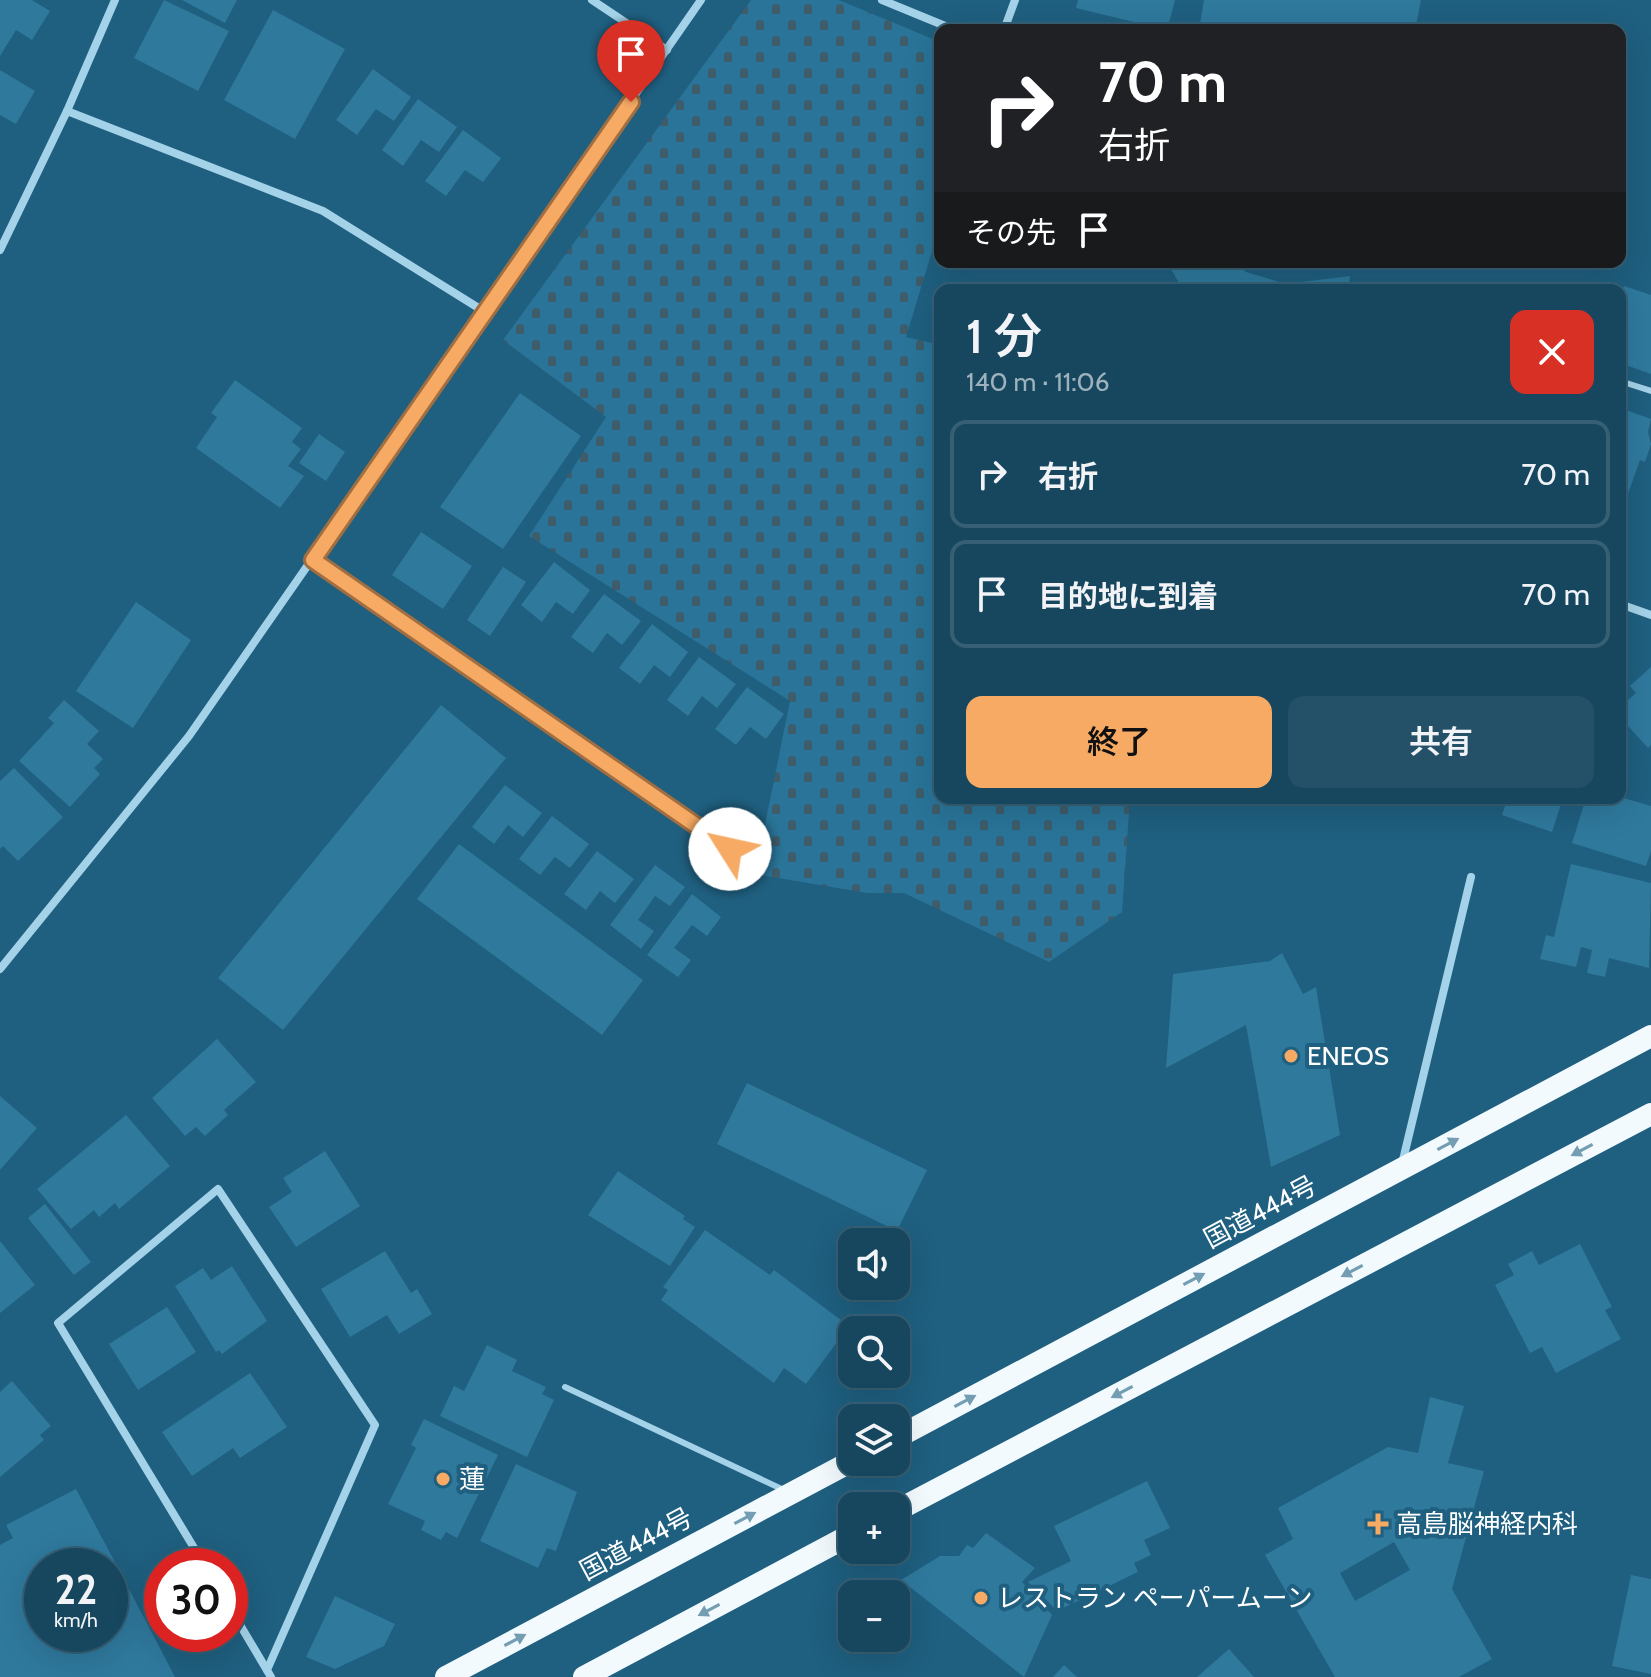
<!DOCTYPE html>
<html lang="ja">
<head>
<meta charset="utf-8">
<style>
  body { margin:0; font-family:Cabin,"Noto Sans JP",sans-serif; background:#245168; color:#f1f3f6; height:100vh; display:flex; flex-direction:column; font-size:30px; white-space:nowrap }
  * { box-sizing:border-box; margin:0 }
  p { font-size:26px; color:#9eb2bd }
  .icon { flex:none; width:44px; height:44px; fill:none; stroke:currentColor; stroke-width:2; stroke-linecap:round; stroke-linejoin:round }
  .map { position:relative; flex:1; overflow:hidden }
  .sheet { position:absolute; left:934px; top:284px; width:692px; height:520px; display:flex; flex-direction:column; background:#17475f; border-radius:16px; box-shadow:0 8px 32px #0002,0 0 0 2px #365f74 }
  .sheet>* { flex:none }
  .hud { position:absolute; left:934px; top:24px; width:692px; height:244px; border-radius:16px; box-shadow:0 8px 32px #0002,0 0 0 2px #365f74; background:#202124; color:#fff; overflow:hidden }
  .tools { position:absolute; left:838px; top:1228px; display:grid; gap:16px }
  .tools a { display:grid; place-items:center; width:72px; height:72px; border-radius:16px; background:#17475f; box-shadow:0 8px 32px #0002,0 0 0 2px #365f74; font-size:40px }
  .speed { position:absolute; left:24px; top:1548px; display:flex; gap:16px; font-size:40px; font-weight:700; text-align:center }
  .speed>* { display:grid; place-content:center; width:104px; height:104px; border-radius:50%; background:#17475f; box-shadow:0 8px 32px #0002,0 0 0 2px #365f74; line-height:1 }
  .speed small { font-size:20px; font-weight:400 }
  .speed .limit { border:12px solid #d22; background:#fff; color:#111 }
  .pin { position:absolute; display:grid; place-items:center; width:68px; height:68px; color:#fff; margin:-82px -34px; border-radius:50% 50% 50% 0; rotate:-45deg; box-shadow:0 0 8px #0007 }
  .pin .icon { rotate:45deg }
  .me { position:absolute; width:88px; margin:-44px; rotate:305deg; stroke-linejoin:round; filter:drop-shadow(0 0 6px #0008) }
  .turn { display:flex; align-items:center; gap:28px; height:168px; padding:0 32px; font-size:36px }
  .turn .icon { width:104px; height:104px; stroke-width:2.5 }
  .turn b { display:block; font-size:56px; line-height:68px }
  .then { display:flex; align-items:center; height:76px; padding:0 32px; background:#0003; gap:16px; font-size:30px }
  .round { display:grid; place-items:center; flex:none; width:84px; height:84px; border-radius:16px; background:#245168 }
  .head { display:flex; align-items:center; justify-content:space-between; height:136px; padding:0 32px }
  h1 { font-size:48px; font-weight:600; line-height:60px }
  .action { display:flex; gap:16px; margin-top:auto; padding:16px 32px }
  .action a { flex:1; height:92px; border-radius:16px; background:#f6aa64; color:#111; font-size:32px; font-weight:600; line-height:92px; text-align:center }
  .action a+a { background:#245168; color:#f1f3f6 }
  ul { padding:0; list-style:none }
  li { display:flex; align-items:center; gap:24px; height:108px; margin:0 16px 12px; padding:0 16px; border:4px solid #365f74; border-radius:16px }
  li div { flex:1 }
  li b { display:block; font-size:30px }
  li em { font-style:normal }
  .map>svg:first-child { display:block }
  .cemetery { fill:url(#cemetery-stones) }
  .building { fill:#2f799d; fill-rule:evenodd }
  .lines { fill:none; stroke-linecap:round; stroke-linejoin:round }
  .service { stroke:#a4d2e8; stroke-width:6 }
  .minor { stroke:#a4d2e8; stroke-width:8 }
  .trunk { stroke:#f2fafe; stroke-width:22 }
  .oneway { fill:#739db2 }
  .route-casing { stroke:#a06e41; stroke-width:20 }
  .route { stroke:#f6aa64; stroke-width:14 }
  .poi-dot { fill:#f6aa64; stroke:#1f5f7f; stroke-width:3 }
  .labels { text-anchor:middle; stroke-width:8; stroke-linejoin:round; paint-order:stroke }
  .poi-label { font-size:26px; fill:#fff; stroke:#1f5f7f; text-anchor:start }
  .street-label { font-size:26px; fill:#fff; stroke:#1f5f7f }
</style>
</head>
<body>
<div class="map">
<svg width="1651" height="1677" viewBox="0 0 1651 1677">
  <defs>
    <pattern id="cemetery-stones" width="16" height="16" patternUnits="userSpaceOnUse" patternTransform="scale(2)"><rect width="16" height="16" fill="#297498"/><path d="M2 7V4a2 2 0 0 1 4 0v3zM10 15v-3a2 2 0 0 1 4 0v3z" fill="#3e5c6a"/></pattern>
  </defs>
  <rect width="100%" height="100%" fill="#1f5f7f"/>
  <path class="cemetery" d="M 751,0 L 839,0 L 940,42 L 940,225 L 906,337 L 940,345 L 940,798 L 1130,798 L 1122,912 L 1049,962 L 904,893 L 867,893 L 755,874 L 790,701 L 529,536 L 606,417 L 503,340 Z"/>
  <g class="building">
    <path d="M 0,0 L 32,0 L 50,11 L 32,40 L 16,30 L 0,56 Z"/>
    <path d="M 164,0 L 229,31 L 198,91 L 134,58 Z"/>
    <path d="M 182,0 L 237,0 L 225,23 Z"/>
    <path d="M 1078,0 L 1175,0 L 1167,30 L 1076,8 Z"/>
    <path d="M 1204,0 L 1421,0 L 1415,30 L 1199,30 Z"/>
    <path d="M 273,10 L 345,49 L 295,139 L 224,100 Z"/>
    <path d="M 373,69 L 411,97 L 394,121 L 376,109 L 357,135 L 336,120 Z"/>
    <path d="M 0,70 L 35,91 L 16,124 L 0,115 Z"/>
    <path d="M 418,99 L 457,127 L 439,152 L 421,140 L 403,166 L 382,150 Z"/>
    <path d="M 463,130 L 501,158 L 483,182 L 465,170 L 446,196 L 425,181 Z"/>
    <path d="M 1167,262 L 1232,262 L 1246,272 L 1286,284 L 1350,276 L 1348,290 L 1183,290 Z"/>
    <path d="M 1624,286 L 1651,295 L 1651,374 L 1620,363 L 1620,295 Z"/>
    <path d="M 235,380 L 302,428 L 292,442 L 301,449 L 288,466 L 304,476 L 280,508 L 196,448 L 217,417 L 211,413 Z"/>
    <path d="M 520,393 L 581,436 L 503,549 L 440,507 Z"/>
    <path d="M 1620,408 L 1651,419 L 1648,432 L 1651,444 L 1645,462 L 1640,460 L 1625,502 L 1620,501 Z"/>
    <path d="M 319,434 L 345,452 L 326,481 L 299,463 Z"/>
    <path d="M 421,532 L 472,566 L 443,609 L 392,575 Z"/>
    <path d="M 554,562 L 590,590 L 573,614 L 556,602 L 542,622 L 521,605 Z"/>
    <path d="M 503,567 L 526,582 L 490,636 L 467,620 Z"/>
    <path d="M 604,594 L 641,621 L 622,645 L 607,633 L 593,653 L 571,637 Z"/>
    <path d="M 136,602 L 191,640 L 133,728 L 76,691 Z"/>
    <path d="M 652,624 L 688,652 L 670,677 L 654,665 L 640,684 L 619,668 Z"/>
    <path d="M 699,657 L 736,684 L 717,708 L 702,696 L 688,716 L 667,700 Z"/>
    <path d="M 1651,667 L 1651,745 L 1648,748 L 1620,717 L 1620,707 L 1636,693 L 1630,686 Z"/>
    <path d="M 747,687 L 784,714 L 766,739 L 750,727 L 736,745 L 715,729 Z"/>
    <path d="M 64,700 L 99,731 L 87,744 L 103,759 L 94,768 L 100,774 L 70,807 L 19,761 L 54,723 L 48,718 Z"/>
    <path d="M 441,705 L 506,758 L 283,1030 L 218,978 Z"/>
    <path d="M 14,768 L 63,817 L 18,861 L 3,846 L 0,849 L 0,781 Z"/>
    <path d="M 505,785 L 542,813 L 523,837 L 508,825 L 494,844 L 472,827 Z"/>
    <path d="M 1620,797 L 1651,806 L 1651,851 L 1646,866 L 1572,843 L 1586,798 Z"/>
    <path d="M 1508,798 L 1563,798 L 1552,832 L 1502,815 Z"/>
    <path d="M 552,816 L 589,844 L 570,868 L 555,857 L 540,875 L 519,859 Z"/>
    <path d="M 459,844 L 643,980 L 602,1035 L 417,899 Z"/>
    <path d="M 597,851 L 634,879 L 615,903 L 600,891 L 586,910 L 564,894 Z"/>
    <path d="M 1571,864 L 1651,883 L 1649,968 L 1609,958 L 1605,977 L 1587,973 L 1592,950 L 1581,947 L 1576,967 L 1540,959 L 1546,935 L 1554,937 Z"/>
    <path d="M 655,865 L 685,887 L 670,906 L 655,896 L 638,920 L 654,931 L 641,949 L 610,925 Z"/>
    <path d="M 692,894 L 721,917 L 707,936 L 692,925 L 674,948 L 691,960 L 678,977 L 647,955 Z"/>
    <path d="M 1282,953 L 1303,994 L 1316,987 L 1340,1135 L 1271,1167 L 1246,1025 L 1166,1068 L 1173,974 L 1270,961 Z"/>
    <path d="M 217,1039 L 256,1082 L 224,1110 L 228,1115 L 205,1136 L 196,1127 L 185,1136 L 152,1098 Z"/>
    <path d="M 747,1083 L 927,1170 L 897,1231 L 717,1144 Z"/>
    <path d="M 0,1096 L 37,1128 L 0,1170 Z"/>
    <path d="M 126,1115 L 170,1166 L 119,1209 L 115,1203 L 99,1217 L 94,1210 L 71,1229 L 37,1189 Z"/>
    <path d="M 325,1151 L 360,1206 L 296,1247 L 269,1207 L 292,1192 L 283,1178 Z"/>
    <path d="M 618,1171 L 685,1216 L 683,1219 L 695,1227 L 670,1266 L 588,1215 Z"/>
    <path d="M 45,1204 L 91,1262 L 74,1275 L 28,1218 Z"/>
    <path d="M 705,1230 L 770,1275 L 774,1270 L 849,1326 L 806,1384 L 784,1368 L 774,1383 L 661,1300 L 668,1290 L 663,1287 Z"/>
    <path d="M 0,1241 L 35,1285 L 0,1313 Z"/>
    <path d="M 1580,1244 L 1612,1307 L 1605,1310 L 1621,1339 L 1556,1373 L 1542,1347 L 1530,1353 L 1495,1285 L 1514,1275 L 1508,1264 L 1532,1251 L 1539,1265 Z"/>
    <path d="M 385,1251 L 411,1293 L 417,1289 L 432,1314 L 399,1334 L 387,1315 L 350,1337 L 321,1289 Z"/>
    <path d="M 232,1266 L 267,1321 L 222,1354 L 219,1350 L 216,1352 L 175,1286 L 203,1268 L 211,1280 Z"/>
    <path d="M 167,1307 L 196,1352 L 138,1390 L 109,1344 Z"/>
    <path d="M 487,1345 L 517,1360 L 512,1371 L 546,1387 L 542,1394 L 554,1400 L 527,1457 L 440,1416 L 454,1386 L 464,1391 Z"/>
    <path d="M 250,1373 L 287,1427 L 240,1458 L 233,1448 L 192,1476 L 162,1432 Z"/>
    <path d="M 12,1381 L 51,1426 L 40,1435 L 44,1440 L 0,1477 L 0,1392 Z"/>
    <path d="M 1430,1397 L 1464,1406 L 1448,1463 L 1484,1471 L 1452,1589 L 1492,1659 L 1459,1677 L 1335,1677 L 1265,1555 L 1293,1539 L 1278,1508 L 1388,1447 L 1418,1453 ZM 1394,1542 L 1410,1570 L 1355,1601 L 1340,1573 Z"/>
    <path d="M 424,1419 L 498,1455 L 457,1538 L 446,1532 L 441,1540 L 421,1530 L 425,1521 L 388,1504 L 416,1448 L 411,1445 Z"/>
    <path d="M 516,1464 L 577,1492 L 556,1551 L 547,1548 L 538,1568 L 480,1541 Z"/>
    <path d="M 1147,1481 L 1170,1528 L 1144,1540 L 1151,1555 L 1134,1563 L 1138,1572 L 1057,1611 L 1028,1582 L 1071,1561 L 1054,1526 Z"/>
    <path d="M 76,1489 L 108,1549 L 175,1677 L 0,1677 L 0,1545 L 13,1538 L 6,1525 ZM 42,1566 L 110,1566 L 110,1634 L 42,1634 Z"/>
    <path d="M 986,1533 L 1035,1568 L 1022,1582 L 1052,1615 L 1024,1677 L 901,1580 L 940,1556 L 959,1556 L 967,1545 L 973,1548 Z"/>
    <path d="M 1631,1575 L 1651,1579 L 1651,1674 L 1612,1666 Z"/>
    <path d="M 335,1596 L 395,1624 L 384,1646 L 335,1669 L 306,1657 Z"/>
    <path d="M 1229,1649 L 1254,1677 L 1197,1677 Z"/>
    <path d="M 1064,1665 L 1077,1677 L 1053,1677 Z"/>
  </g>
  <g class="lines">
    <g class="service">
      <path d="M 1620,381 L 1651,391"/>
      <path d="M 565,1387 L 786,1491"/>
    </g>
    <g class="minor">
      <path d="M 592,0 L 667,50"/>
      <path d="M 882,0 L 955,30"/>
      <path d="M 1004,30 L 1015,0"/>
      <path d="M 67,111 L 323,211 L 485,312"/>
      <path d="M 0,250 L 67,111 L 115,0"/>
      <path d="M 313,560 L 730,849"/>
      <path d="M 1620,604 L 1651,615"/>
      <path d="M 0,969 L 189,736 L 701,0"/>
      <path d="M 1402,1164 L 1471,877"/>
      <path d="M 205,1566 L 58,1323 L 218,1189 L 375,1425 L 267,1670"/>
      <path d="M 230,1608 L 271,1677"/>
    </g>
    <g class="trunk">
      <path d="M 896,1438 L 1651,1036"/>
      <path d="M 896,1511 L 1651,1114"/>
      <path d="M 446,1677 L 852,1461"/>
      <path d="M 584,1677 L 852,1534"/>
    </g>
  </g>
  <defs><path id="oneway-solid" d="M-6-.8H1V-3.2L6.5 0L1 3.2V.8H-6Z" transform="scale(2)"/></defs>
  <g class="oneway">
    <use href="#oneway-solid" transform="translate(1448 1144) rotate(-28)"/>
    <use href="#oneway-solid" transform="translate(1582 1150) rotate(152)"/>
    <use href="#oneway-solid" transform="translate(1352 1271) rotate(152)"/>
    <use href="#oneway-solid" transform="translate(1194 1279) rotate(-28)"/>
    <use href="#oneway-solid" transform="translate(1122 1392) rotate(152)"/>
    <use href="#oneway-solid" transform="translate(965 1401) rotate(-28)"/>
    <use href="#oneway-solid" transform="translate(745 1518) rotate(-28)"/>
    <use href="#oneway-solid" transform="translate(709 1610) rotate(152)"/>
    <use href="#oneway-solid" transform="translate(515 1640) rotate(-28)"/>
  </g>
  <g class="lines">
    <g class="route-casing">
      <path id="route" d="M 631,102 L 313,560 L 730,849"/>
    </g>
    <use href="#route" class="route"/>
  </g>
  <g class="poi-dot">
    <circle cx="1291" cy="1056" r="8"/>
    <circle cx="443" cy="1479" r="8"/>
    <path d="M1374 1512h8v8h8v8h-8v8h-8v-8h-8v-8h8z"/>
    <circle cx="981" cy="1598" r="8"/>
  </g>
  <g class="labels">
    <g class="poi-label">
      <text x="1307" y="1065">ENEOS</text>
      <text x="459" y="1488">蓮</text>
      <text x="1396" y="1533">高島脳神経内科</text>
      <text x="997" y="1607">レストラン ペーパームーン</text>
    </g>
    <g class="street-label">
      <text transform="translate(1260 1212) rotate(-28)" y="9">国道444号</text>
      <text transform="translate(636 1544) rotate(-28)" y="9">国道444号</text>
    </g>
  </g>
</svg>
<div class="tools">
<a><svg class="icon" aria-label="sound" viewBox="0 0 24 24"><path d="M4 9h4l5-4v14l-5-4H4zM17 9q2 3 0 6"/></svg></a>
<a><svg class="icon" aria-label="search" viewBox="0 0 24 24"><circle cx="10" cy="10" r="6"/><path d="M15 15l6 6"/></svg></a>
<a><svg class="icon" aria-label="layers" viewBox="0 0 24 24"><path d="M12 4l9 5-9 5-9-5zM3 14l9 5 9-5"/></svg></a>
<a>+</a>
<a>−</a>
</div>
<div class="speed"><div>22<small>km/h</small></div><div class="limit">30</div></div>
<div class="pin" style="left:631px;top:102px;background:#d93025"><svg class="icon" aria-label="arrive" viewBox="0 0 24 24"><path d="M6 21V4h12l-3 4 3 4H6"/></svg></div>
<svg class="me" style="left:730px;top:849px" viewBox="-20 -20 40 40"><circle r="19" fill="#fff"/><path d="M0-13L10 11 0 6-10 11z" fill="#f6aa64"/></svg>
<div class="hud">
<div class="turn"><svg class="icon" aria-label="right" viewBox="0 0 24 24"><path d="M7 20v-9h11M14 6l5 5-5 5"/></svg><div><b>70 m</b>右折</div></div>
<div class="then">その先<svg class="icon" aria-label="arrive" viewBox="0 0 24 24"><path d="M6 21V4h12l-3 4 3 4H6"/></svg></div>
</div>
<section class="sheet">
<div class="head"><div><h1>1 分</h1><p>140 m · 11:06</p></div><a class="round" style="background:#d93025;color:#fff"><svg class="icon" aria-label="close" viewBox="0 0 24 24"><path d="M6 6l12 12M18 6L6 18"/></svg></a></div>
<ul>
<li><svg class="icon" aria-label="right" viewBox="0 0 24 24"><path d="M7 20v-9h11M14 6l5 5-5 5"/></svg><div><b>右折</b></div><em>70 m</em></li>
<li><svg class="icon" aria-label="arrive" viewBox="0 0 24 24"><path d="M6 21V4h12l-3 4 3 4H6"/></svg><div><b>目的地に到着</b></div><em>70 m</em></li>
</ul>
<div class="action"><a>終了</a><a>共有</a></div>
</section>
</div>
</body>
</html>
